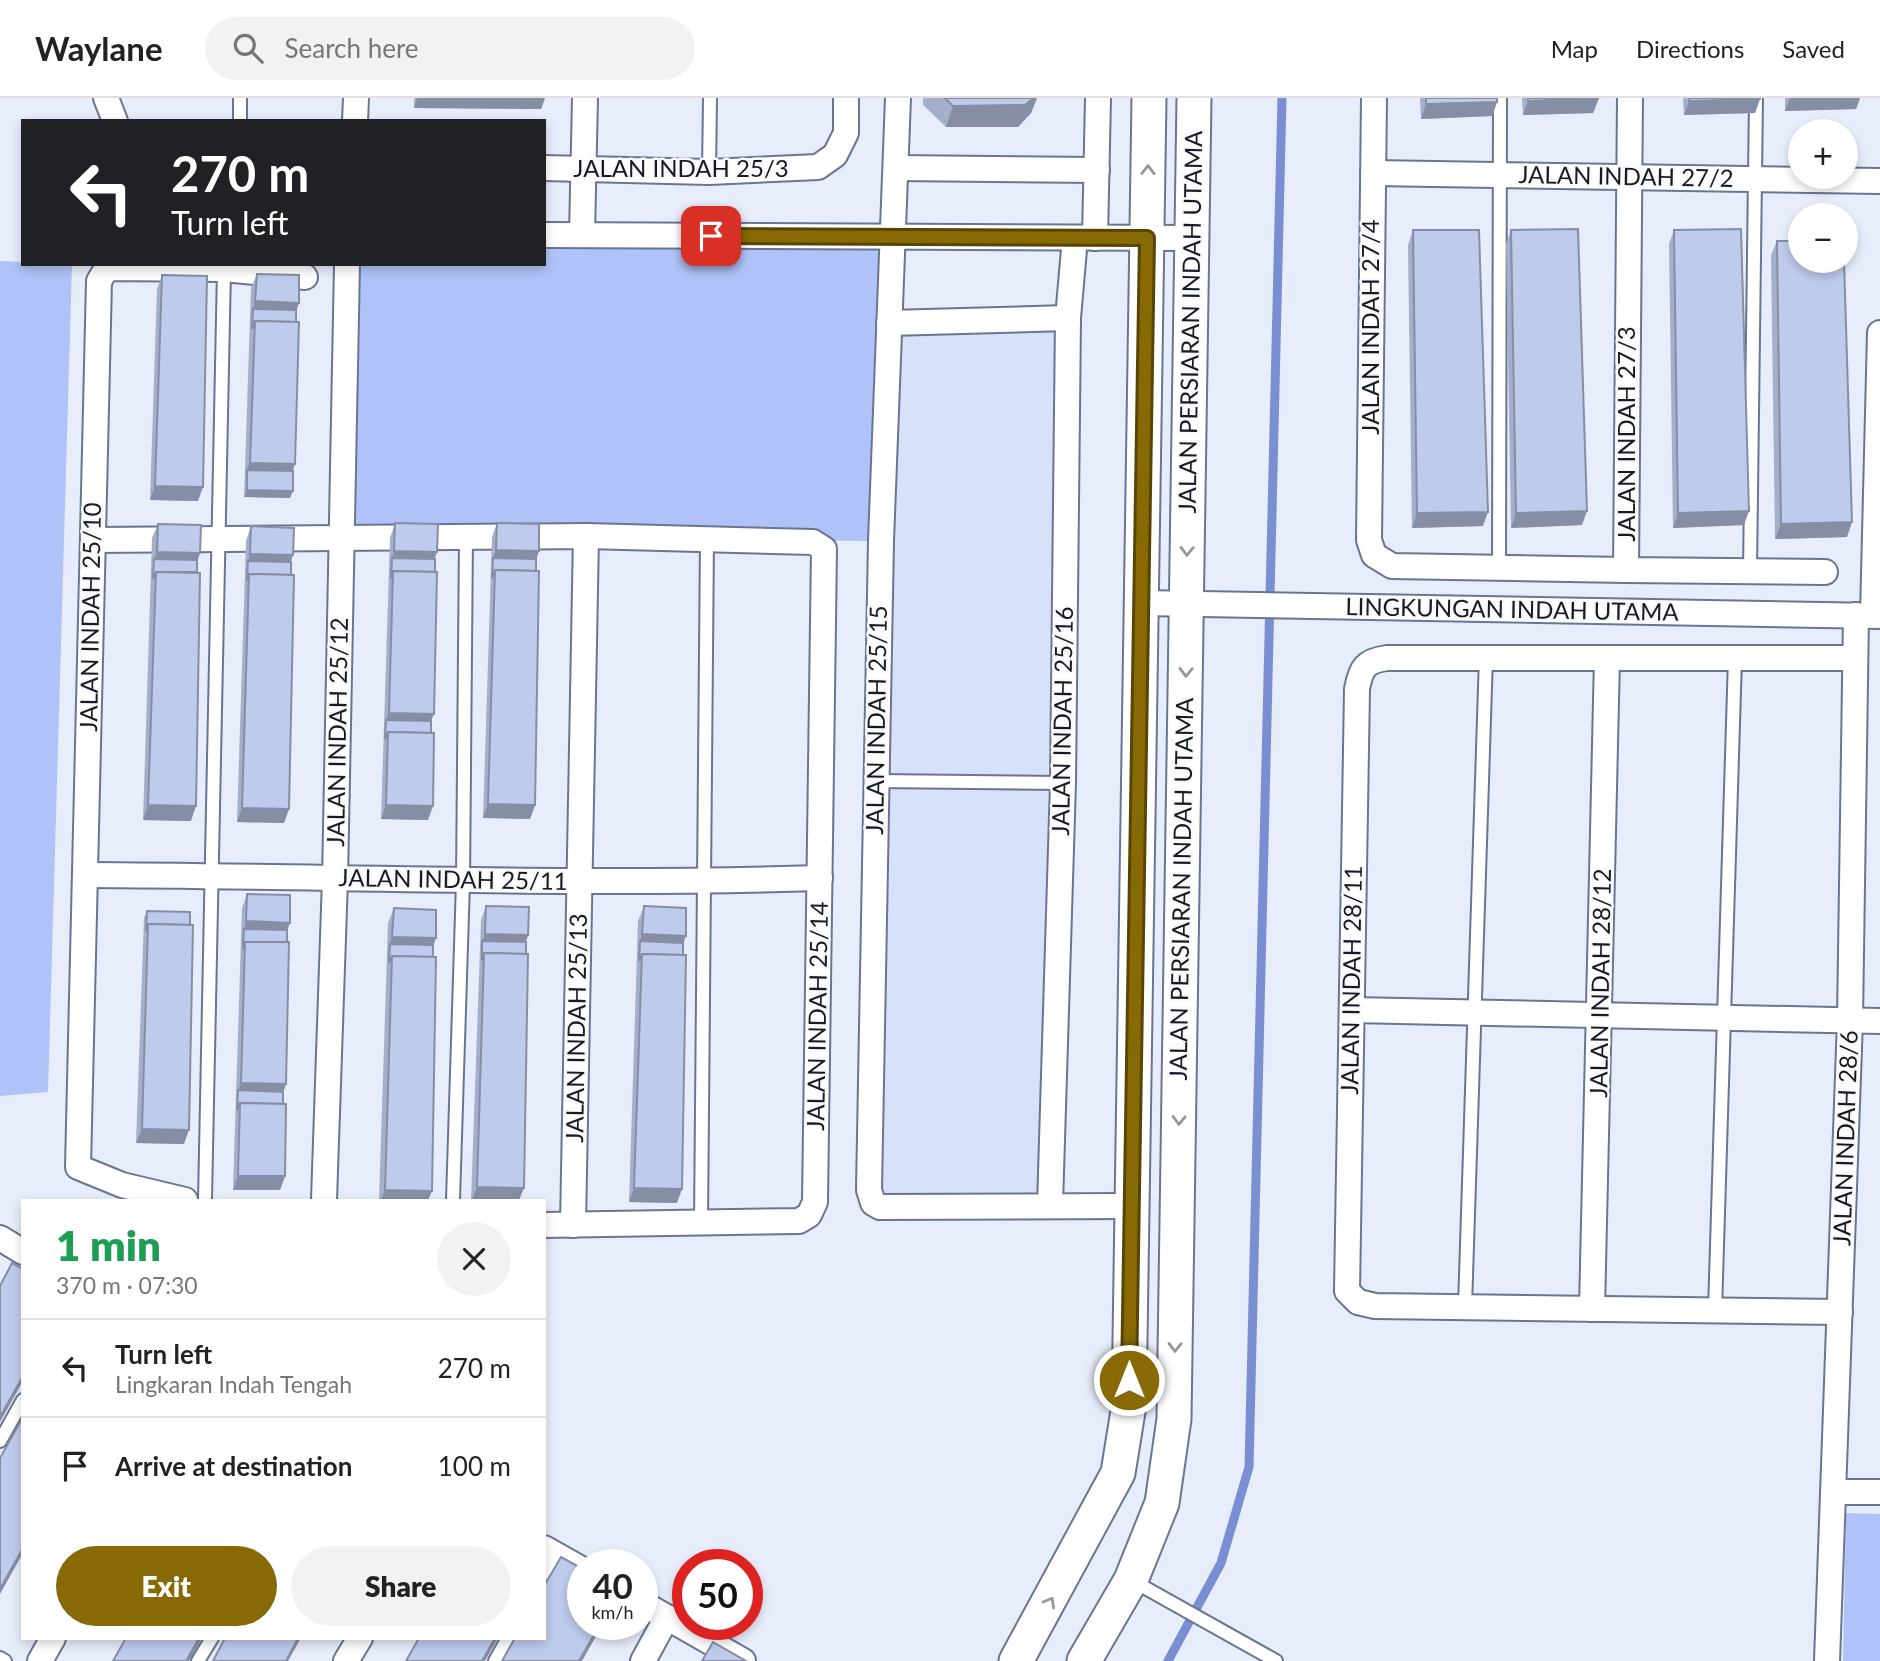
<!DOCTYPE html>
<html lang="en">
<head>
<meta charset="utf-8">
<style>
  body { margin:0; font-family:Lato,sans-serif; background:#f2f2f2; color:#222; height:100vh; display:flex; flex-direction:column; font-size:26px; white-space:nowrap }
  * { box-sizing:border-box; margin:0 }
  p { font-size:23px; color:#767676 }
  .icon { flex:none; width:38px; height:38px; fill:none; stroke:currentColor; stroke-width:2; stroke-linecap:round; stroke-linejoin:round }
  .map { position:relative; flex:1; overflow:hidden }
  .side { position:absolute; left:21px; top:1101px; width:525px; height:441px; display:flex; flex-direction:column; background:#fff; border-radius:0px; box-shadow:0 4px 10px #0003 }
  .side>* { flex:none }
  .top-card { position:absolute; left:21px; top:21px; width:525px; height:147px; border-radius:0px; box-shadow:0 4px 10px #0003; background:#202124; color:#fff; overflow:hidden }
  .controls { position:absolute; left:1788px; top:21px; display:grid; gap:14px }
  .controls a { display:grid; place-items:center; width:70px; height:70px; border-radius:50%; background:#fff; box-shadow:0 4px 10px #0003; font-size:35px }
  .speed { position:absolute; left:567px; top:1451px; display:flex; gap:14px; font-size:35px; font-weight:700; text-align:center }
  .speed>* { display:grid; place-content:center; width:91px; height:91px; border-radius:50%; background:#fff; box-shadow:0 4px 10px #0003; line-height:1 }
  .speed small { font-size:18px; font-weight:400 }
  .speed .limit { border:10px solid #d22; background:#fff; color:#111 }
  .pin { position:absolute; display:grid; place-items:center; width:60px; height:60px; color:#fff; margin:-30px; border-radius:14px; box-shadow:0 4px 10px #0006 }
  .me { position:absolute; width:77px; margin:-38px; rotate:0deg; stroke-linejoin:round; filter:drop-shadow(0 0 5px #0008) }
  .turn { display:flex; align-items:center; gap:24px; height:147px; padding:0 35px; font-size:32px }
  .turn .icon { width:91px; height:91px; stroke-width:2.5 }
  .turn b { display:block; font-size:49px; line-height:60px }
  .round { display:grid; place-items:center; flex:none; width:74px; height:74px; border-radius:37px; background:#f2f2f2 }
  .head { display:flex; align-items:center; justify-content:space-between; height:119px; padding:0 35px }
  h1 { font-size:42px; font-weight:800; line-height:52px; color:#1e9e55 }
  .action { display:flex; gap:14px; margin-top:auto; padding:14px 35px }
  .action a { flex:1; height:80px; border-radius:42px; background:#876a06; color:#fff; font-size:28px; font-weight:800; line-height:80px; text-align:center }
  .action a+a { background:#f2f2f2; color:#222 }
  ul { padding:0; list-style:none }
  li { display:flex; align-items:center; gap:21px; height:98px; padding:0 35px; border-top:2px solid #e0e0e0 }
  li div { flex:1 }
  li b { display:block; font-size:26px }
  li em { font-style:normal }
  header { display:flex; align-items:center; gap:42px; box-sizing:border-box; height:98px; padding:0 35px; background:#fff; border-bottom:2px solid #e0e0e0 }
  header strong { font-size:33px }
  nav { display:flex; gap:38px; margin-inline-start:auto; font-size:24px }
  .search { width:490px; height:63px; background:#f2f2f2; display:flex; align-items:center; gap:18px; box-sizing:border-box; padding:0 24px; border-radius:38px; color:#767676; font-size:26px }
  .map>svg:first-child { display:block }
  .built { fill:#d8e1fa }
  .green { fill:#b0c3f8 }
  .lines { fill:none; stroke-linecap:round; stroke-linejoin:round }
  .stream { stroke:#798fd1; stroke-width:9 }
  .service-casing { stroke:#6a7593; stroke-width:16 }
  .minor-casing { stroke:#6a7593; stroke-width:28 }
  .secondary-casing { stroke:#6a7593; stroke-width:37 }
  .service { stroke:#fff; stroke-width:12 }
  .minor { stroke:#fff; stroke-width:24 }
  .secondary { stroke:#fff; stroke-width:33 }
  .wall { fill:#a4afcb }
  .shaded-wall { fill:#868ea5 }
  .building { fill:#bfcbec; stroke:#868ea5; stroke-width:2 }
  .oneway { stroke:#96989d }
  .route-casing { stroke:#584504; stroke-width:18 }
  .route { stroke:#876a06; stroke-width:12 }
  .labels { text-anchor:middle; stroke-width:5; stroke-linejoin:round; paint-order:stroke }
  .street-label { font-size:24px; fill:#161a25; stroke:#fafafa }
</style>
</head>
<body>
<header>
<strong>Waylane</strong>
<div class="search"><svg class="icon" aria-label="search" viewBox="0 0 24 24"><circle cx="10" cy="10" r="6"/><path d="M15 15l6 6"/></svg>Search here</div>
<nav><a>Map</a><a>Directions</a><a>Saved</a></nav>
</header>
<div class="map">
<svg width="1880" height="1563" viewBox="0 0 1880 1563">
  <rect width="100%" height="100%" fill="#e8edfb"/>
  <path class="built" d="M 1058,231 L 1040,1096 L 879,1098 L 886,656 L 899,238 Z"/>
  <g class="green">
    <path d="M 544,137 L 892,139 L 881,443 L 341,438 L 347,166 L 544,166 Z"/>
    <path d="M 0,163 L 72,166 L 48,994 L 0,998 Z"/>
    <path d="M 1846,1415 L 1880,1416 L 1880,1563 L 1843,1563 Z"/>
  </g>
  <g class="lines">
    <path class="stream" d="M 1168,1563 L 1221,1465 L 1249,1369 L 1282,0"/>
    <g class="service-casing">
      <g id="service">
        <path d="M 240,23 L 240,0"/>
        <path d="M 709,74 L 710,0"/>
        <path d="M 1499,469 L 1500,0"/>
        <path d="M 1750,473 L 1756,0"/>
        <path d="M 876,683 L 1063,685"/>
        <path d="M 205,1102 L 224,171"/>
        <path d="M 453,1102 L 463,784 L 466,439"/>
        <path d="M 701,1126 L 707,441"/>
        <path d="M 1465,1209 L 1486,559"/>
        <path d="M 1715,1213 L 1735,560"/>
        <path d="M 0,1343 L 23,1302"/>
        <path d="M 544,1476 L 555,1456"/>
        <path d="M 1133,1483 L 1276,1563"/>
        <path d="M 0,1560 L 5,1563"/>
        <path d="M 198,1563 L 212,1540"/>
        <path d="M 495,1563 L 508,1540"/>
      </g>
    </g>
    <g class="minor-casing">
      <g id="minor">
        <path d="M 106,0 L 115,23"/>
        <path d="M 898,0 L 881,443 L 869,1092 L 873,1105 L 880,1109 L 1130,1108"/>
        <path d="M 1374,0 L 1369,442 L 1374,457 L 1392,468 L 1626,472"/>
        <path d="M 1630,0 L 1626,472 L 1825,474"/>
        <path d="M 355,23 L 356,0"/>
        <path d="M 544,70 L 709,74 L 818,69 L 835,57 L 846,35 L 846,0"/>
        <path d="M 896,70 L 1097,72"/>
        <path d="M 1373,75 L 1880,83"/>
        <path d="M 544,137 L 1193,140"/>
        <path d="M 582,137 L 585,0"/>
        <path d="M 1095,140 L 1098,0"/>
        <path d="M 889,225 L 1068,220"/>
        <path d="M 93,442 L 586,438 L 813,444 L 824,451 L 815,1104 L 809,1117 L 799,1123 L 544,1127"/>
        <path d="M 1143,505 L 1880,518"/>
        <path d="M 1873,517 L 1880,235"/>
        <path d="M 85,777 C 330,778 575,788 820,780"/>
        <path d="M 1352,912 L 1880,923"/>
        <path d="M 185,1102 L 122,1087 L 78,1069 L 99,183 L 107,170 L 224,171 L 305,179"/>
        <path d="M 324,1102 L 335,781 L 347,166"/>
        <path d="M 1050,1107 L 1063,685 L 1068,220 L 1075,140"/>
        <path d="M 573,1127 L 586,438"/>
        <path d="M 0,1140 L 23,1154"/>
        <path d="M 1592,1211 L 1607,560"/>
        <path d="M 1840,1214 L 1375,1208 L 1358,1204 L 1347,1193 L 1357,591 C 1361,570 1365,563 1387,560 L 1854,560"/>
        <path d="M 1834,1394 L 1880,1394"/>
        <path d="M 544,1450 L 583,1472"/>
        <path d="M 642,1505 L 743,1563"/>
        <path d="M 40,1563 L 53,1540"/>
        <path d="M 346,1563 L 360,1540"/>
        <path d="M 643,1563 L 667,1519"/>
        <path d="M 1827,1563 L 1850,922 L 1856,517"/>
      </g>
    </g>
    <g class="secondary-casing">
      <g id="secondary">
        <path d="M 1016,1563 L 1118,1375 L 1129,1307 L 1149,0"/>
        <path d="M 1084,1563 L 1131,1482 L 1162,1405 L 1174,1321 L 1194,0"/>
      </g>
    </g>
    <use href="#service" class="service"/>
    <use href="#minor" class="minor"/>
    <use href="#secondary" class="secondary"/>
  </g>
  <g class="wall">
    <path d="M 414,0 L 545,0 L 541,11 L 414,10 Z"/>
    <path d="M 923,0 L 1037,0 L 1031,15 L 1018,29 L 946,29 L 923,7 Z"/>
    <path d="M 1420,0 L 1497,0 L 1497,4 L 1492,18 L 1421,21 Z"/>
    <path d="M 1522,0 L 1599,0 L 1593,15 L 1523,17 Z"/>
    <path d="M 1683,0 L 1760,0 L 1755,15 L 1684,17 Z"/>
    <path d="M 1785,0 L 1860,0 L 1856,11 L 1785,13 Z"/>
    <path d="M 1413,132 L 1483,428 L 1412,430 L 1408,147 Z"/>
    <path d="M 1511,132 L 1582,427 L 1511,430 L 1506,146 Z"/>
    <path d="M 1674,132 L 1744,427 L 1673,430 L 1669,146 Z"/>
    <path d="M 1777,143 L 1847,439 L 1775,441 L 1771,157 Z"/>
    <path d="M 257,176 L 299,205 L 296,212 L 293,373 L 290,400 L 244,399 L 251,190 Z"/>
    <path d="M 162,177 L 198,403 L 150,402 L 157,191 Z"/>
    <path d="M 395,425 L 435,461 L 428,722 L 381,721 L 390,440 Z"/>
    <path d="M 497,425 L 539,453 L 536,461 L 535,707 L 530,721 L 483,720 L 492,439 Z"/>
    <path d="M 158,426 L 197,462 L 191,723 L 143,722 L 152,440 Z"/>
    <path d="M 251,428 L 291,464 L 284,725 L 237,724 L 246,443 Z"/>
    <path d="M 247,796 L 290,825 L 287,832 L 283,994 L 285,1078 L 280,1092 L 233,1092 L 242,810 Z"/>
    <path d="M 486,808 L 528,837 L 526,844 L 519,1102 L 471,1102 L 481,822 Z"/>
    <path d="M 644,808 L 683,845 L 677,1105 L 629,1104 L 638,823 Z"/>
    <path d="M 394,810 L 436,840 L 433,847 L 432,1093 L 428,1102 L 379,1102 L 388,825 Z"/>
    <path d="M 147,813 L 184,1046 L 136,1045 L 144,820 Z"/>
  </g>
  <g class="shaded-wall">
    <path d="M 417,0 L 545,0 L 541,11 L 414,10 Z"/>
    <path d="M 1037,0 L 1031,15 L 1018,29 L 946,29 L 953,8 Z"/>
    <path d="M 1599,0 L 1593,15 L 1523,17 L 1528,3 Z"/>
    <path d="M 1790,0 L 1860,0 L 1856,11 L 1785,13 Z"/>
    <path d="M 1760,1 L 1755,15 L 1684,17 L 1689,3 Z"/>
    <path d="M 1497,4 L 1492,18 L 1421,21 L 1426,6 Z"/>
    <path d="M 255,203 L 299,205 L 294,219 L 253,211 Z"/>
    <path d="M 250,365 L 295,366 L 290,381 L 247,372 Z"/>
    <path d="M 155,388 L 203,389 L 198,403 L 150,402 Z"/>
    <path d="M 247,392 L 293,393 L 290,400 L 244,399 Z"/>
    <path d="M 1587,413 L 1582,427 L 1511,430 L 1516,415 Z"/>
    <path d="M 1749,413 L 1744,427 L 1673,430 L 1678,415 Z"/>
    <path d="M 1488,414 L 1483,428 L 1412,430 L 1417,415 Z"/>
    <path d="M 1852,424 L 1847,439 L 1775,441 L 1781,426 Z"/>
    <path d="M 496,452 L 539,453 L 534,468 L 493,460 L 490,467 Z"/>
    <path d="M 394,453 L 437,454 L 432,468 L 392,460 Z"/>
    <path d="M 157,454 L 200,455 L 195,470 L 154,461 Z"/>
    <path d="M 250,456 L 293,457 L 288,472 L 248,463 Z"/>
    <path d="M 389,615 L 434,616 L 428,630 L 386,622 Z"/>
    <path d="M 488,706 L 535,707 L 530,721 L 483,720 Z"/>
    <path d="M 148,707 L 196,708 L 191,723 L 143,722 Z"/>
    <path d="M 386,707 L 433,708 L 428,722 L 381,721 Z"/>
    <path d="M 242,710 L 289,711 L 284,725 L 237,724 Z"/>
    <path d="M 246,823 L 290,825 L 284,839 L 244,831 Z"/>
    <path d="M 485,836 L 528,837 L 523,851 L 482,843 Z"/>
    <path d="M 642,836 L 686,838 L 681,852 L 640,843 Z"/>
    <path d="M 392,839 L 436,840 L 431,854 L 390,846 Z"/>
    <path d="M 241,985 L 286,986 L 281,1001 L 238,992 Z"/>
    <path d="M 142,1031 L 189,1032 L 184,1046 L 136,1045 Z"/>
    <path d="M 238,1078 L 285,1078 L 280,1092 L 233,1092 Z"/>
    <path d="M 477,1089 L 524,1090 L 519,1102 L 472,1102 Z"/>
    <path d="M 634,1090 L 682,1091 L 677,1105 L 629,1104 Z"/>
    <path d="M 385,1092 L 432,1093 L 428,1102 L 381,1102 Z"/>
    <path d="M 23,1278 L 23,1283 L 0,1324 L 0,1319 Z"/>
    <path d="M 23,1450 L 23,1455 L 0,1496 L 0,1491 Z"/>
    <path d="M 600,1526 L 603,1526 L 582,1563 L 579,1563 Z"/>
    <path d="M 199,1540 L 202,1540 L 189,1563 L 186,1563 Z"/>
    <path d="M 298,1540 L 301,1540 L 288,1563 L 286,1563 Z"/>
    <path d="M 495,1540 L 498,1540 L 485,1563 L 482,1563 Z"/>
  </g>
  <g class="building">
    <path d="M 945,0 L 1033,0 L 1025,7 L 953,8 Z"/>
    <path d="M 1426,0 L 1497,0 L 1497,4 L 1426,6 Z"/>
    <path d="M 1528,0 L 1599,0 L 1528,3 Z"/>
    <path d="M 1689,0 L 1760,0 L 1760,1 L 1689,3 Z"/>
    <path d="M 1578,131 L 1587,413 L 1516,415 L 1511,132 Z"/>
    <path d="M 1741,131 L 1749,413 L 1678,415 L 1674,132 Z"/>
    <path d="M 1413,132 L 1479,132 L 1488,414 L 1417,415 Z"/>
    <path d="M 1777,143 L 1801,143 L 1801,163 L 1844,163 L 1852,424 L 1781,426 Z"/>
    <path d="M 257,176 L 299,177 L 299,205 L 255,203 Z"/>
    <path d="M 162,177 L 207,178 L 203,389 L 155,388 Z"/>
    <path d="M 253,211 L 296,212 L 296,224 L 255,223 L 252,231 Z"/>
    <path d="M 255,223 L 299,224 L 295,366 L 250,365 Z"/>
    <path d="M 247,372 L 293,373 L 293,393 L 247,392 Z"/>
    <path d="M 395,425 L 438,426 L 437,454 L 394,453 Z"/>
    <path d="M 497,425 L 539,426 L 539,453 L 496,452 Z"/>
    <path d="M 158,426 L 201,427 L 200,455 L 157,454 Z"/>
    <path d="M 251,428 L 294,430 L 293,457 L 250,456 Z"/>
    <path d="M 392,460 L 435,461 L 435,474 L 393,473 L 391,480 Z"/>
    <path d="M 493,460 L 536,461 L 536,473 L 495,472 L 492,480 Z"/>
    <path d="M 154,461 L 197,462 L 197,474 L 156,474 L 153,481 Z"/>
    <path d="M 248,463 L 291,464 L 291,477 L 249,476 L 247,483 Z"/>
    <path d="M 495,472 L 539,473 L 535,707 L 488,706 Z"/>
    <path d="M 393,473 L 437,474 L 434,616 L 389,615 Z"/>
    <path d="M 156,474 L 200,475 L 196,708 L 148,707 Z"/>
    <path d="M 249,476 L 294,477 L 289,711 L 242,710 Z"/>
    <path d="M 386,622 L 431,623 L 431,635 L 388,634 L 385,641 Z"/>
    <path d="M 388,634 L 434,635 L 433,708 L 386,707 Z"/>
    <path d="M 247,796 L 290,797 L 290,825 L 246,823 Z"/>
    <path d="M 486,808 L 529,809 L 528,837 L 485,836 Z"/>
    <path d="M 644,808 L 686,810 L 686,838 L 642,836 Z"/>
    <path d="M 394,810 L 436,812 L 436,840 L 392,839 Z"/>
    <path d="M 147,813 L 190,814 L 190,827 L 148,826 L 146,833 Z"/>
    <path d="M 148,826 L 193,827 L 189,1032 L 142,1031 Z"/>
    <path d="M 244,831 L 287,832 L 287,844 L 245,844 L 243,851 Z"/>
    <path d="M 482,843 L 526,844 L 526,856 L 484,855 L 482,862 Z"/>
    <path d="M 640,843 L 683,845 L 683,857 L 642,856 L 639,863 Z"/>
    <path d="M 245,844 L 289,844 L 286,986 L 241,985 Z"/>
    <path d="M 390,846 L 433,847 L 433,859 L 392,858 L 389,865 Z"/>
    <path d="M 484,855 L 528,856 L 524,1090 L 477,1089 Z"/>
    <path d="M 642,856 L 686,857 L 682,1091 L 634,1090 Z"/>
    <path d="M 392,858 L 436,859 L 432,1093 L 385,1092 Z"/>
    <path d="M 238,992 L 283,994 L 283,1006 L 240,1005 L 237,1012 Z"/>
    <path d="M 240,1005 L 286,1006 L 285,1078 L 238,1078 Z"/>
    <path d="M 12,1165 L 23,1171 L 23,1278 L 0,1319 L 0,1188 Z"/>
    <path d="M 23,1319 L 23,1450 L 0,1491 L 0,1360 Z"/>
    <path d="M 561,1459 L 583,1471 L 583,1526 L 600,1526 L 579,1563 L 502,1563 L 515,1540 L 544,1540 L 544,1488 Z"/>
    <path d="M 126,1540 L 199,1540 L 186,1563 L 113,1563 Z"/>
    <path d="M 225,1540 L 298,1540 L 286,1563 L 213,1563 Z"/>
    <path d="M 419,1540 L 495,1540 L 482,1563 L 406,1563 Z"/>
    <path d="M 713,1544 L 746,1563 L 702,1563 Z"/>
  </g>
  <defs><path id="oneway-chevron" d="M-2-3.5L2.5 0L-2 3.5" fill="none" stroke-width="1.6" stroke-linecap="round" stroke-linejoin="round" transform="scale(1.75)"/></defs>
  <g class="oneway">
    <use href="#oneway-chevron" transform="translate(1148 72) rotate(-89)"/>
    <use href="#oneway-chevron" transform="translate(1187 453) rotate(91)"/>
    <use href="#oneway-chevron" transform="translate(1186 574) rotate(91)"/>
    <use href="#oneway-chevron" transform="translate(1179 1022) rotate(91)"/>
    <use href="#oneway-chevron" transform="translate(1175 1249) rotate(91)"/>
    <use href="#oneway-chevron" transform="translate(1050 1504) rotate(-60)"/>
  </g>
  <g class="lines">
    <g class="route-casing">
      <path id="route" d="M 711,138 L 1147,140 L 1129,1282"/>
    </g>
    <use href="#route" class="route"/>
  </g>
  <g class="labels">
    <g class="street-label">
      <text x="681" y="79">JALAN INDAH 25/3</text>
      <text transform="translate(1626 79) rotate(1)" y="8">JALAN INDAH 27/2</text>
      <text transform="translate(1191 224) rotate(-89)" y="8">JALAN PERSIARAN INDAH UTAMA</text>
      <text transform="translate(1371 229) rotate(-90)" y="8">JALAN INDAH 27/4</text>
      <text transform="translate(1627 336) rotate(-90)" y="8">JALAN INDAH 27/3</text>
      <text transform="translate(1512 512) rotate(1)" y="8">LINGKUNGAN INDAH UTAMA</text>
      <text transform="translate(91 519) rotate(-89)" y="8">JALAN INDAH 25/10</text>
      <text transform="translate(877 622) rotate(-89)" y="8">JALAN INDAH 25/15</text>
      <text transform="translate(1063 623) rotate(-89)" y="8">JALAN INDAH 25/16</text>
      <text transform="translate(338 634) rotate(-89)" y="8">JALAN INDAH 25/12</text>
      <text transform="translate(453 782) rotate(1)" y="8">JALAN INDAH 25/11</text>
      <text transform="translate(1182 791) rotate(-89)" y="8">JALAN PERSIARAN INDAH UTAMA</text>
      <text transform="translate(1352 882) rotate(-89)" y="8">JALAN INDAH 28/11</text>
      <text transform="translate(1601 885) rotate(-89)" y="8">JALAN INDAH 28/12</text>
      <text transform="translate(818 918) rotate(-89)" y="8">JALAN INDAH 25/14</text>
      <text transform="translate(577 930) rotate(-89)" y="8">JALAN INDAH 25/13</text>
      <text transform="translate(1846 1040) rotate(-88)" y="8">JALAN INDAH 28/6</text>
    </g>
  </g>
</svg>
<div class="controls">
<a>+</a>
<a>−</a>
</div>
<div class="speed"><div>40<small>km/h</small></div><div class="limit">50</div></div>
<div class="pin" style="left:711px;top:138px;background:#d93025"><svg class="icon" aria-label="arrive" viewBox="0 0 24 24"><path d="M6 21V4h12l-3 4 3 4H6"/></svg></div>
<svg class="me" style="left:1129px;top:1282px" viewBox="-20 -20 40 40"><circle r="17" fill="#876a06" stroke="#fff" stroke-width="3"/><path d="M0-11L8 9 0 5-8 9z" fill="#fff"/></svg>
<div class="top-card">
<div class="turn"><svg class="icon" aria-label="left" viewBox="0 0 24 24"><path d="M17 20v-9H6M10 6l-5 5 5 5"/></svg><div><b>270 m</b>Turn left</div></div>
</div>
<section class="side">
<div class="head"><div><h1>1 min</h1><p>370 m · 07:30</p></div><a class="round"><svg class="icon" aria-label="close" viewBox="0 0 24 24"><path d="M6 6l12 12M18 6L6 18"/></svg></a></div>
<ul>
<li><svg class="icon" aria-label="left" viewBox="0 0 24 24"><path d="M17 20v-9H6M10 6l-5 5 5 5"/></svg><div><b>Turn left</b><p>Lingkaran Indah Tengah</p></div><em>270 m</em></li>
<li><svg class="icon" aria-label="arrive" viewBox="0 0 24 24"><path d="M6 21V4h12l-3 4 3 4H6"/></svg><div><b>Arrive at destination</b></div><em>100 m</em></li>
</ul>
<div class="action"><a>Exit</a><a>Share</a></div>
</section>
</div>
</body>
</html>
